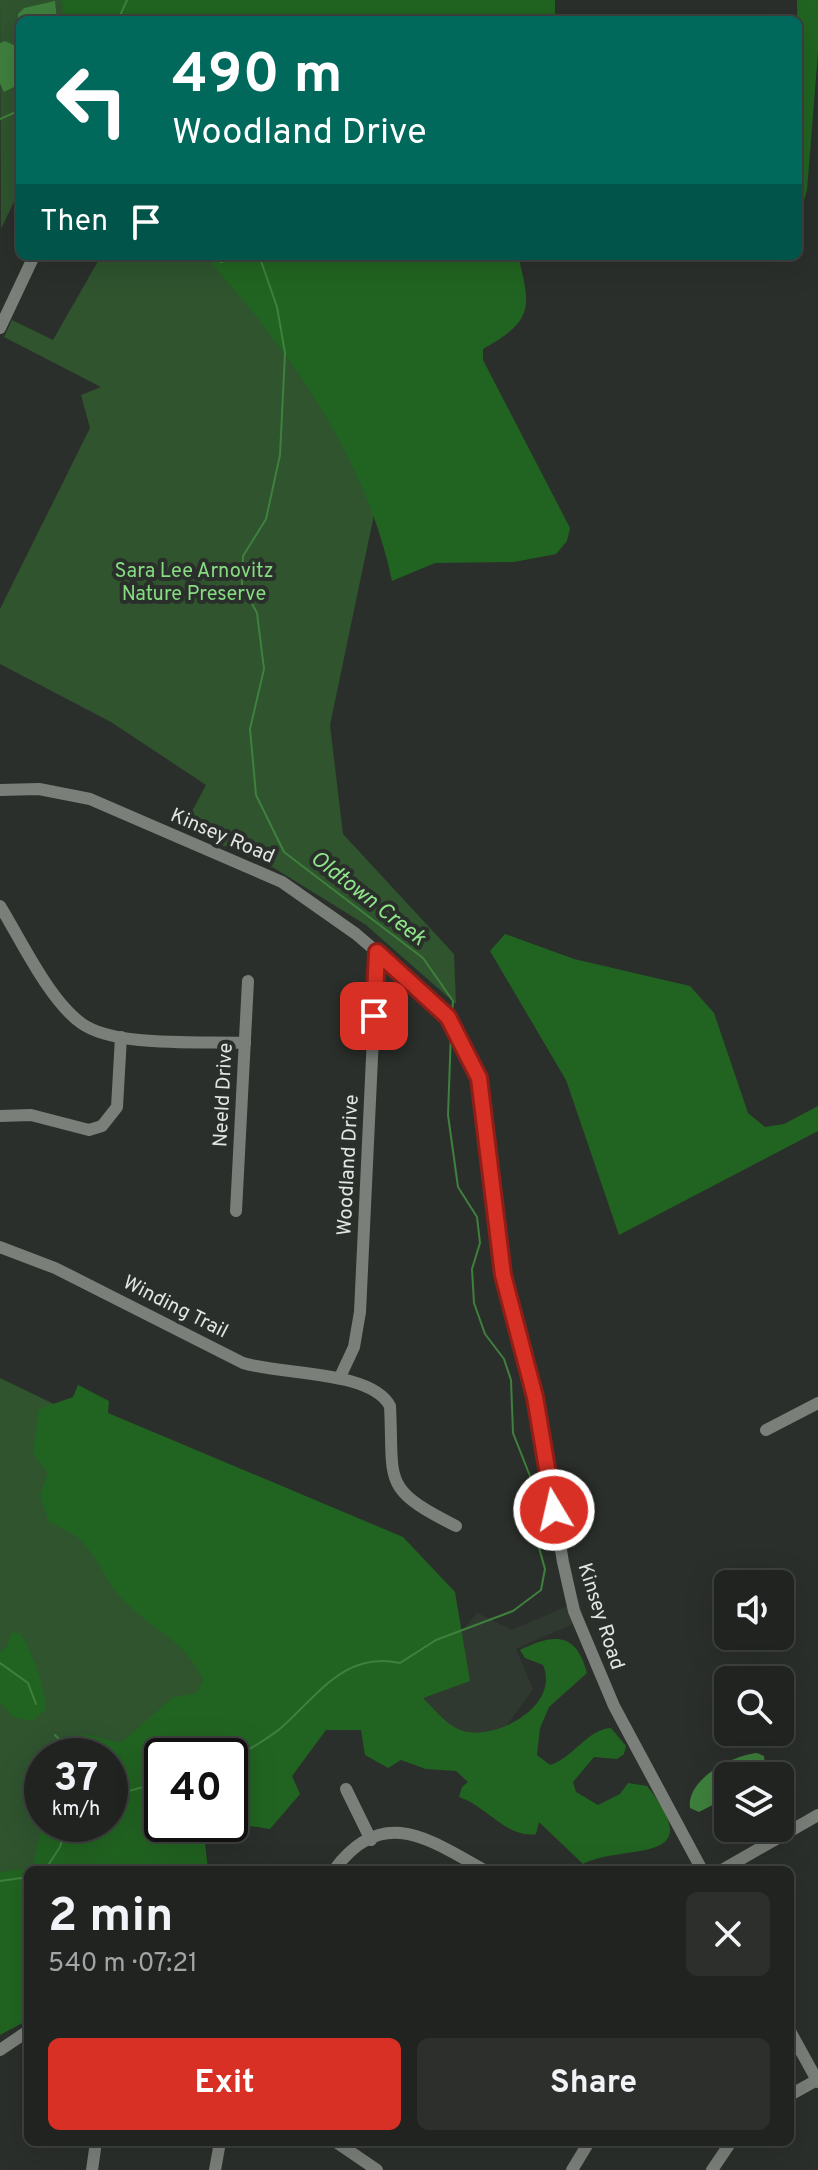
<!DOCTYPE html>
<html lang="en">
<head>
<meta charset="utf-8">
<style>
  body { margin:0; font-family:Overpass,sans-serif; background:#2d2f2d; color:#f1f3f6; height:100vh; display:flex; flex-direction:column; font-size:30px; white-space:nowrap }
  * { box-sizing:border-box; margin:0 }
  p { font-size:26px; color:#a2a4a5 }
  .icon { flex:none; width:44px; height:44px; fill:none; stroke:currentColor; stroke-width:2; stroke-linecap:round; stroke-linejoin:round }
  .map { position:relative; flex:1; overflow:hidden }
  .details { position:absolute; left:24px; top:1866px; width:770px; height:280px; display:flex; flex-direction:column; background:#202320; border-radius:12px; box-shadow:0 8px 32px #0002,0 0 0 2px #3d403e }
  .details>* { flex:none }
  .banner { position:absolute; left:16px; top:16px; width:786px; height:244px; border-radius:12px; box-shadow:0 8px 32px #0002,0 0 0 2px #3d403e; background:#00695c; color:#fff; overflow:hidden }
  .buttons { position:absolute; left:714px; top:1570px; display:grid; gap:16px }
  .buttons a { display:grid; place-items:center; width:80px; height:80px; border-radius:12px; background:#202320; box-shadow:0 8px 32px #0002,0 0 0 2px #3d403e; font-size:40px }
  .speed { position:absolute; left:24px; top:1738px; display:flex; gap:16px; font-size:40px; font-weight:700; text-align:center }
  .speed>* { display:grid; place-content:center; width:104px; height:104px; border-radius:50%; background:#202320; box-shadow:0 8px 32px #0002,0 0 0 2px #3d403e; line-height:1 }
  .speed small { font-size:20px; font-weight:400 }
  .speed .limit { border:4px solid #111; border-radius:12px; background:#fff; color:#111 }
  .pin { position:absolute; display:grid; place-items:center; width:68px; height:68px; color:#fff; margin:-34px; border-radius:16px; box-shadow:0 4px 12px #0006 }
  .me { position:absolute; width:88px; margin:-44px; rotate:351deg; stroke-linejoin:round; filter:drop-shadow(0 0 6px #0008) }
  .turn { display:flex; align-items:center; gap:28px; height:168px; padding:0 24px; font-size:36px }
  .turn .icon { width:104px; height:104px; stroke-width:2.5 }
  .turn b { display:block; font-size:56px; line-height:68px }
  .then { display:flex; align-items:center; height:76px; padding:0 24px; background:#0003; gap:16px; font-size:30px }
  .round { display:grid; place-items:center; flex:none; width:84px; height:84px; border-radius:12px; background:#2d2f2d }
  .summary { display:flex; align-items:center; justify-content:space-between; height:136px; padding:0 24px }
  h1 { font-size:48px; font-weight:700; line-height:60px }
  .primary-button { display:flex; gap:16px; margin-top:auto; padding:16px 24px }
  .primary-button a { flex:1; height:92px; border-radius:12px; background:#d93025; color:#fff; font-size:32px; font-weight:700; line-height:92px; text-align:center }
  .primary-button a+a { background:#2d2f2d; color:#f1f3f6 }
  .map>svg:first-child { display:block }
  .built { fill:#303930 }
  .green { fill:#2f542e; fill-rule:evenodd }
  .forest { fill:#216421 }
  .water { fill:#3f803d }
  .lines { fill:none; stroke-linecap:round; stroke-linejoin:round }
  .stream { stroke:#3f803d; stroke-width:2 }
  .minor { stroke:#7a7f7a; stroke-width:12 }
  .route-casing { stroke:#8d1f18; stroke-width:20 }
  .route { stroke:#d93025; stroke-width:14 }
  .labels { text-anchor:middle; stroke-width:8; stroke-linejoin:round; paint-order:stroke }
  .park-label { font-size:20px; fill:#85dc81; stroke:#2b2f2b }
  .street-label { font-size:20px; fill:#e2e5e2; stroke:#2b2f2b }
  .water-label { font-size:22px; font-style:italic; fill:#8ee58a; stroke:#2b2f2b }
</style>
</head>
<body>
<div class="map">
<svg width="818" height="2170" viewBox="0 0 818 2170">
  <rect width="100%" height="100%" fill="#2b2f2b"/>
  <path class="built" d="M 579,1601 L 584,1619 L 516,1649 L 533,1689 L 504,1729 L 442,1757 L 394,1710 L 477,1613 L 512,1630 Z"/>
  <g class="green">
    <path d="M 0,0 L 208,0 L 256,20 L 20,20 L 20,189 L 1,229 Z"/>
    <path d="M 101,256 L 416,256 L 425,271 L 330,725 L 343,834 L 454,954 L 456,1004 L 366,925 L 274,868 L 183,828 L 206,785 L 111,722 L 0,664 L 0,609 L 90,428 L 81,395 L 101,387 L 4,337 L 12,320 L 53,340 Z"/>
    <path d="M 0,1378 L 91,1422 L 262,1699 L 157,1753 L 162,1824 L 183,1848 L 217,1870 L 28,1870 L 0,1922 ZM 42,1756 L 110,1756 L 110,1824 L 42,1824 Z"/>
  </g>
  <g class="forest">
    <path d="M 62,0 L 555,0 L 555,20 L 63,20 Z"/>
    <path d="M 797,0 L 818,0 L 818,52 L 807,190 L 801,211 L 798,211 Z"/>
    <path d="M 205,256 L 518,256 C 532,310 532,321 483,349 L 483,360 L 570,528 L 567,541 L 556,554 L 514,562 L 435,563 L 392,581 C 366,456 288,349 205,256 Z"/>
    <path d="M 505,934 L 574,959 L 690,986 L 714,1013 L 748,1113 L 765,1127 L 784,1124 L 818,1106 L 818,1131 L 619,1235 L 566,1080 L 490,951 Z"/>
    <path d="M 78,1385 L 109,1401 L 108,1413 L 403,1537 L 455,1592 L 470,1681 L 423,1698 C 433,1708 444,1722 456,1728 C 486,1746 562,1709 543,1665 L 525,1658 L 520,1650 C 553,1634 576,1631 587,1673 L 549,1707 L 540,1728 L 537,1755 L 550,1765 C 573,1758 588,1729 611,1728 L 626,1746 L 624,1754 L 617,1759 L 594,1757 L 573,1782 L 576,1792 L 598,1805 L 620,1794 L 628,1783 L 647,1786 C 712,1867 623,1843 583,1864 L 539,1822 L 536,1834 C 507,1839 487,1806 459,1797 L 462,1787 L 468,1782 L 456,1771 L 426,1769 L 401,1760 L 388,1768 L 365,1755 L 361,1730 L 326,1730 L 292,1776 L 300,1794 L 270,1829 L 230,1823 L 230,1756 L 162,1756 L 162,1824 L 216,1824 L 204,1833 L 208,1870 L 28,1870 L 28,2020 L 0,2035 L 0,1872 L 32,1868 L 43,1824 L 110,1824 L 110,1756 L 74,1756 L 83,1734 L 121,1743 L 172,1698 L 197,1693 L 203,1680 C 186,1638 144,1627 117,1593 C 104,1576 93,1550 77,1537 C 69,1531 58,1527 49,1522 L 40,1495 L 48,1473 L 33,1453 L 39,1409 L 73,1397 Z"/>
    <path d="M 12,1632 L 21,1634 C 34,1658 44,1682 46,1709 L 32,1721 L 13,1717 L 0,1702 L 0,1652 L 7,1647 Z"/>
  </g>
  <g class="water">
    <path d="M 55,1 L 57,20 L 20,20 L 20,40 L 18,38 L 18,14 L 24,8 Z"/>
    <path d="M 5,41 L 20,48 L 20,84 L 4,92 L 0,84 L 0,43 Z"/>
    <path d="M 757,1753 L 764,1756 L 765,1765 L 757,1776 L 728,1776 L 728,1797 L 699,1812 L 690,1808 C 686,1780 732,1755 757,1753 Z"/>
  </g>
  <g class="lines">
    <g class="stream">
      <path d="M 118,20 L 127,0"/>
      <path d="M 0,119 L 20,110"/>
      <path d="M 212,256 L 221,262 L 239,256"/>
      <path d="M 248,256 L 261,261 L 277,307 L 285,353 L 280,455 L 266,519 L 243,556 L 242,585 L 257,613 L 264,669 L 250,729 L 256,795 L 284,852 L 423,958 L 453,1001 L 452,1013"/>
      <path d="M 0,1663 L 28,1683 L 36,1704"/>
      <path d="M 55,1735 L 75,1756"/>
      <path d="M 230,1761 C 247,1750 267,1740 282,1727 C 318,1695 345,1651 400,1663 L 436,1640 L 513,1611 L 541,1590 L 545,1569 L 530,1516 L 530,1476 L 513,1433 L 511,1380 L 504,1359 L 485,1334 L 474,1303 L 472,1269 L 480,1243 L 477,1217 L 458,1187 L 448,1115 L 451,1032"/>
      <path d="M 110,1796 L 162,1782"/>
      <path d="M 45,1870 L 60,1847 L 67,1824"/>
      <path d="M 0,1881 L 28,1877"/>
    </g>
    <g class="minor">
      <path d="M 0,328 L 34,256"/>
      <path d="M 0,790 L 39,789 L 90,799 L 282,882 L 356,934 L 432,999 L 458,1031 L 473,1061 L 483,1094 L 503,1275 L 535,1397 L 563,1562 L 574,1611 L 614,1706 L 702,1870"/>
      <path d="M 0,906 C 21,940 49,1000 81,1023 C 115,1048 202,1041 245,1043"/>
      <path d="M 0,1116 L 31,1115 L 89,1130 L 102,1126 L 117,1107 L 121,1037"/>
      <path d="M 236,1211 L 248,981"/>
      <path d="M 0,1247 L 55,1268 L 243,1363 C 281,1375 371,1370 390,1406 C 394,1482 380,1488 456,1526"/>
      <path d="M 340,1377 L 354,1347 L 360,1312 L 377,952"/>
      <path d="M 766,1430 L 818,1403"/>
      <path d="M 346,1789 L 371,1840"/>
      <path d="M 334,1870 C 383,1804 430,1840 484,1870"/>
      <path d="M 722,1870 L 818,1815"/>
      <path d="M 790,2031 L 818,2082"/>
      <path d="M 0,2050 L 28,2031"/>
      <path d="M 790,2095 L 817,2080"/>
      <path d="M 336,2142 L 377,2170"/>
      <path d="M 92,2170 L 96,2142"/>
      <path d="M 215,2170 L 220,2142"/>
      <path d="M 572,2170 L 589,2142"/>
      <path d="M 712,2170 L 731,2142"/>
    </g>
  </g>
  <g class="lines">
    <g class="route-casing">
      <path id="route" d="M 374,1016 L 377,952 L 448,1017 L 479,1078 L 503,1275 L 535,1397 L 554,1510"/>
    </g>
    <use href="#route" class="route"/>
  </g>
  <g class="labels">
    <g class="park-label">
      <text x="194" y="577">Sara Lee Arnovitz<tspan x="194" dy="23">Nature Preserve</tspan></text>
    </g>
    <g class="street-label">
      <text transform="translate(223 835) rotate(23)" y="7">Kinsey Road</text>
      <text transform="translate(222 1095) rotate(-87)" y="7">Neeld Drive</text>
      <text transform="translate(347 1165) rotate(-87)" y="7">Woodland Drive</text>
      <text transform="translate(176 1306) rotate(27)" y="7">Winding Trail</text>
      <text transform="translate(602 1616) rotate(72)" y="7">Kinsey Road</text>
    </g>
    <g class="water-label">
      <text transform="translate(369 897) rotate(38)" y="8">Oldtown Creek</text>
    </g>
  </g>
</svg>
<div class="buttons">
<a><svg class="icon" aria-label="sound" viewBox="0 0 24 24"><path d="M4 9h4l5-4v14l-5-4H4zM17 9q2 3 0 6"/></svg></a>
<a><svg class="icon" aria-label="search" viewBox="0 0 24 24"><circle cx="10" cy="10" r="6"/><path d="M15 15l6 6"/></svg></a>
<a><svg class="icon" aria-label="layers" viewBox="0 0 24 24"><path d="M12 4l9 5-9 5-9-5zM3 14l9 5 9-5"/></svg></a>
</div>
<div class="speed"><div>37<small>km/h</small></div><div class="limit">40</div></div>
<div class="pin" style="left:374px;top:1016px;background:#d93025"><svg class="icon" aria-label="arrive" viewBox="0 0 24 24"><path d="M6 21V4h12l-3 4 3 4H6"/></svg></div>
<svg class="me" style="left:554px;top:1510px" viewBox="-20 -20 40 40"><circle r="17" fill="#d93025" stroke="#fff" stroke-width="3"/><path d="M0-11L8 9 0 5-8 9z" fill="#fff"/></svg>
<div class="banner">
<div class="turn"><svg class="icon" aria-label="left" viewBox="0 0 24 24"><path d="M17 20v-9H6M10 6l-5 5 5 5"/></svg><div><b>490 m</b>Woodland Drive</div></div>
<div class="then">Then<svg class="icon" aria-label="arrive" viewBox="0 0 24 24"><path d="M6 21V4h12l-3 4 3 4H6"/></svg></div>
</div>
<section class="details">
<div class="summary"><div><h1>2 min</h1><p>540 m · 07:21</p></div><a class="round"><svg class="icon" aria-label="close" viewBox="0 0 24 24"><path d="M6 6l12 12M18 6L6 18"/></svg></a></div>
<div class="primary-button"><a>Exit</a><a>Share</a></div>
</section>
</div>
</body>
</html>
